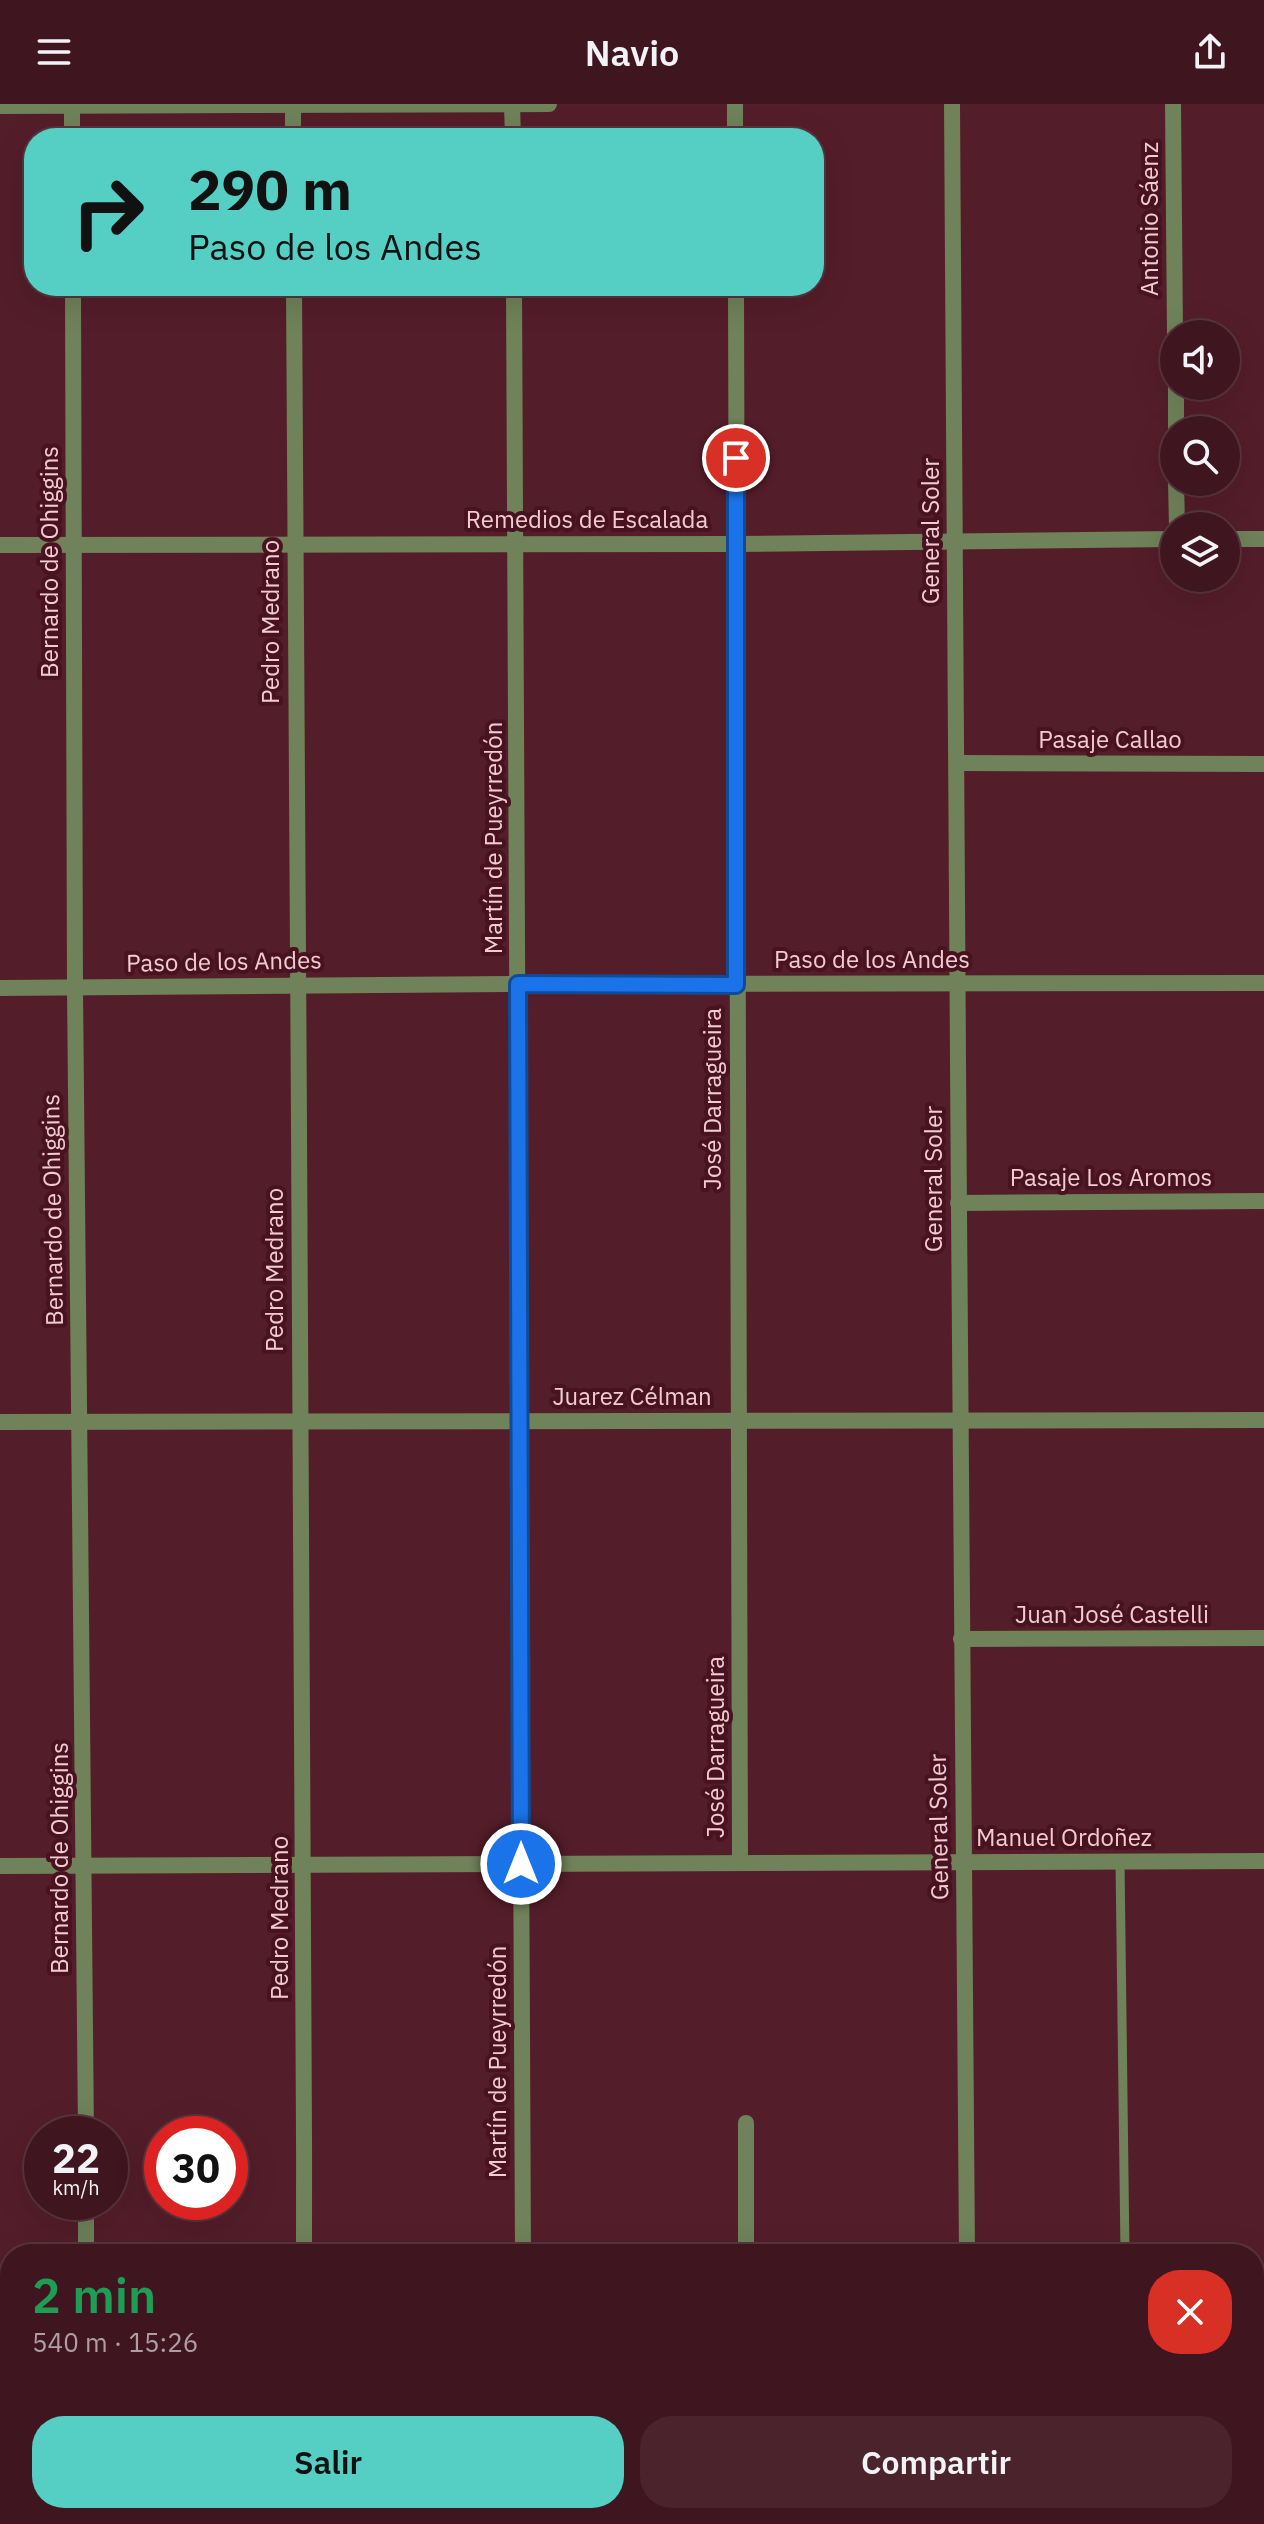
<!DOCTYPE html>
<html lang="es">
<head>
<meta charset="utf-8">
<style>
  body { margin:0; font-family:"IBM Plex Sans",sans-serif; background:#4a232d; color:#f1f3f6; height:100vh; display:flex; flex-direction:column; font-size:30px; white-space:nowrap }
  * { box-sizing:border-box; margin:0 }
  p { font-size:26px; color:#ad9fa5 }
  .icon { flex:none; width:44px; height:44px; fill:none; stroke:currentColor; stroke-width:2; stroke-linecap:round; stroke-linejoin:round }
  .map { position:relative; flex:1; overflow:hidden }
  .sheet { position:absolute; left:0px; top:2140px; width:1264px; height:280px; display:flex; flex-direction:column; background:#3f1620; border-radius:32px 32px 0 0; box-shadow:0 8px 32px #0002,0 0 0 2px #58353e }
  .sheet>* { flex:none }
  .top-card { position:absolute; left:24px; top:24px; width:800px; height:168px; border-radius:32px; box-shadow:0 8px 32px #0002,0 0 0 2px #58353e; background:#55cec4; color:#111; overflow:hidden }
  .tools { position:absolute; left:1160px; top:216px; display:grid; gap:16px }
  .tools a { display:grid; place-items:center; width:80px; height:80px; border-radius:50%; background:#3f1620; box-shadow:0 8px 32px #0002,0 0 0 2px #58353e; font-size:40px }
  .speed { position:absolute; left:24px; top:2012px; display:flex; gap:16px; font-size:40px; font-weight:700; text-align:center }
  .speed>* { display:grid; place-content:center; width:104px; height:104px; border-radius:50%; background:#3f1620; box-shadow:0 8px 32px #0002,0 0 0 2px #58353e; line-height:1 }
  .speed small { font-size:20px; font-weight:400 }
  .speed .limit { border:12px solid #d22; background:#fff; color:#111 }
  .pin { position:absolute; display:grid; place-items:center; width:68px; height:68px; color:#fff; margin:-34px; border:4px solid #fff; border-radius:50%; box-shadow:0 2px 8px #0007 }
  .me { position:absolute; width:88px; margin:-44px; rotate:0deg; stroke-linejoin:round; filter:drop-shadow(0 0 6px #0008) }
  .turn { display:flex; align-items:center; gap:28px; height:168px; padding:0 32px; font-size:36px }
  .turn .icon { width:104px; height:104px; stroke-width:2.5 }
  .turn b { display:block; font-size:56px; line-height:68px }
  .round { display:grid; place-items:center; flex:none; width:84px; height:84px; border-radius:32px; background:#4a232d }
  .head { display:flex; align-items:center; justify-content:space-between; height:136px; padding:0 32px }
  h1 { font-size:48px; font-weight:600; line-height:60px; color:#1e9e55 }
  .button { display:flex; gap:16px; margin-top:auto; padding:16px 32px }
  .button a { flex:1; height:92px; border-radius:32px; background:#55cec4; color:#111; font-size:32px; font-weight:600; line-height:92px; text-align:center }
  .button a+a { background:#4a232d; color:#f1f3f6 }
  header { display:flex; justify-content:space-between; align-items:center; height:104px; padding:0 32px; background:#3f1620; font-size:36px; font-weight:600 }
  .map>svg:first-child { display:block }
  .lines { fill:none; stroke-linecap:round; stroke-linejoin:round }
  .service { stroke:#6f8259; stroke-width:9 }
  .minor { stroke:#6f8259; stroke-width:16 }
  .route-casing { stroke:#114b97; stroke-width:20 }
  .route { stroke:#1a73e8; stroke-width:14 }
  .labels { text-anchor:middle; stroke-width:8; stroke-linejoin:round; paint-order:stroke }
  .street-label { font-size:24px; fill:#f0ccd1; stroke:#481220 }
</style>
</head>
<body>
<header><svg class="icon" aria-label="menu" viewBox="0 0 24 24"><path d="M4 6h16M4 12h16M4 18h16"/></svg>Navio<svg class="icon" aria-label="share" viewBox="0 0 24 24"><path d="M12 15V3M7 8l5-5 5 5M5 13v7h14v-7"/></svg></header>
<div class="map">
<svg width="1264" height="2420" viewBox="0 0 1264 2420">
  <rect width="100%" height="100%" fill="#541d2a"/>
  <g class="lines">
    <path class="service" d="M 1120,1757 L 1125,2150"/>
    <g class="minor">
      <path d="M 72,0 L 72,34"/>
      <path d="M 293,0 L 293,34"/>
      <path d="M 512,0 L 513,34"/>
      <path d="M 735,0 L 735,34"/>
      <path d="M 952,0 C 957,717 960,1433 967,2150"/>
      <path d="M 1173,0 L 1175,230"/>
      <path d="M 0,2 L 549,0"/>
      <path d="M 73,182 L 75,884 L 86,2030"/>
      <path d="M 294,182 C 296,838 305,1494 304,2150"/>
      <path d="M 514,182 L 523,2150"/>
      <path d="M 736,182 L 740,1759"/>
      <path d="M 1176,282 L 1176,326"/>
      <path d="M 1176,378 L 1177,422"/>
      <path d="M 1226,435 L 1264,435"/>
      <path d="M 0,441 L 736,440 L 1174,435"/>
      <path d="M 957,659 L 1264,660"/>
      <path d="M 0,884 L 518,880 L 1264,879"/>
      <path d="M 958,1099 L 1264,1097"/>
      <path d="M 0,1318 L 1264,1316"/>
      <path d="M 961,1535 L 1264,1534"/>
      <path d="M 0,1762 L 1264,1757"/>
      <path d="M 746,2019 L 746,2150"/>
      <path d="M 86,2098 L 86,2150"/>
      <path d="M 1254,2200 L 1264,2200"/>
      <path d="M 0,2205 L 10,2205"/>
      <path d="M 88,2410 L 88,2420"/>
      <path d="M 307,2410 L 308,2420"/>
      <path d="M 526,2410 L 526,2420"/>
      <path d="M 748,2410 L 748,2420"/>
      <path d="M 970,2410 L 970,2420"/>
      <path d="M 1187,2410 L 1187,2420"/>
    </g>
  </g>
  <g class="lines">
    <g class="route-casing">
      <path id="route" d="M 521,1760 L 518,880 L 736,881 L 736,354"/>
    </g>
    <use href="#route" class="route"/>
  </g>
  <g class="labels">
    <g class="street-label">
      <text transform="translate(1150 115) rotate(-90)" y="8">Antonio Sáenz</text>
      <text x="587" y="424">Remedios de Escalada</text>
      <text transform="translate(931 427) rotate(-90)" y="8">General Soler</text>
      <text transform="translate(50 458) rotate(-90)" y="8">Bernardo de Ohiggins</text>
      <text transform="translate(271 518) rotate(-90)" y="8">Pedro Medrano</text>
      <text x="1110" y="644">Pasaje Callao</text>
      <text transform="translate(494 734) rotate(-90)" y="8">Martín de Pueyrredón</text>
      <text x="872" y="864">Paso de los Andes</text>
      <text transform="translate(224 858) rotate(-1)" y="8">Paso de los Andes</text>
      <text transform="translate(713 995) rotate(-90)" y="8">José Darragueira</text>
      <text x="1111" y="1082">Pasaje Los Aromos</text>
      <text transform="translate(934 1075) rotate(-90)" y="8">General Soler</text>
      <text transform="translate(53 1106) rotate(-91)" y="8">Bernardo de Ohiggins</text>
      <text transform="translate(275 1166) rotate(-90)" y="8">Pedro Medrano</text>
      <text x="632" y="1301">Juarez Célman</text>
      <text x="1112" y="1519">Juan José Castelli</text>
      <text transform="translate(716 1643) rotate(-90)" y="8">José Darragueira</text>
      <text transform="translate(939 1723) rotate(-91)" y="8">General Soler</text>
      <text x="1064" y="1742">Manuel Ordoñez</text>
      <text transform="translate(60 1754) rotate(-90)" y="8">Bernardo de Ohiggins</text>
      <text transform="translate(280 1814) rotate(-90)" y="8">Pedro Medrano</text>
      <text transform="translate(498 1958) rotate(-90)" y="8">Martín de Pueyrredón</text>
    </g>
  </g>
</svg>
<div class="tools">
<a><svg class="icon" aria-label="sound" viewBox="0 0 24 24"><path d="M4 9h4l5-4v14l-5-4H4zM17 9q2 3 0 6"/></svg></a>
<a><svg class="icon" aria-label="search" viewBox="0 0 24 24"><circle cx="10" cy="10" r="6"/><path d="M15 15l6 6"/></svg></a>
<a><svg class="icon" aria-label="layers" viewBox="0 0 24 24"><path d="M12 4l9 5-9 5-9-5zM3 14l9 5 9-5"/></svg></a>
</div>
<div class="speed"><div>22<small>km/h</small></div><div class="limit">30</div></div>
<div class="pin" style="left:736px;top:354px;background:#d93025"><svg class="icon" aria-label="arrive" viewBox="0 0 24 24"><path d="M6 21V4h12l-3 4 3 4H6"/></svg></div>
<svg class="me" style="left:521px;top:1760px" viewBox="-20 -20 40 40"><circle r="17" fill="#1a73e8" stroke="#fff" stroke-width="3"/><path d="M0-11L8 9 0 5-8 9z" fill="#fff"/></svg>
<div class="top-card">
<div class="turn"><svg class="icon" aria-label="right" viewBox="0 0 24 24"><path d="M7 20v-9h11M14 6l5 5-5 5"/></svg><div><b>290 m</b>Paso de los Andes</div></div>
</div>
<section class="sheet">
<div class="head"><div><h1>2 min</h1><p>540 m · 15:26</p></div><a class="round" style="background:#d93025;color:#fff"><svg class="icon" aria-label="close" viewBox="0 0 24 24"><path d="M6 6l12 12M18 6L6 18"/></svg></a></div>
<div class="button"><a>Salir</a><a>Compartir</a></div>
</section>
</div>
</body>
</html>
